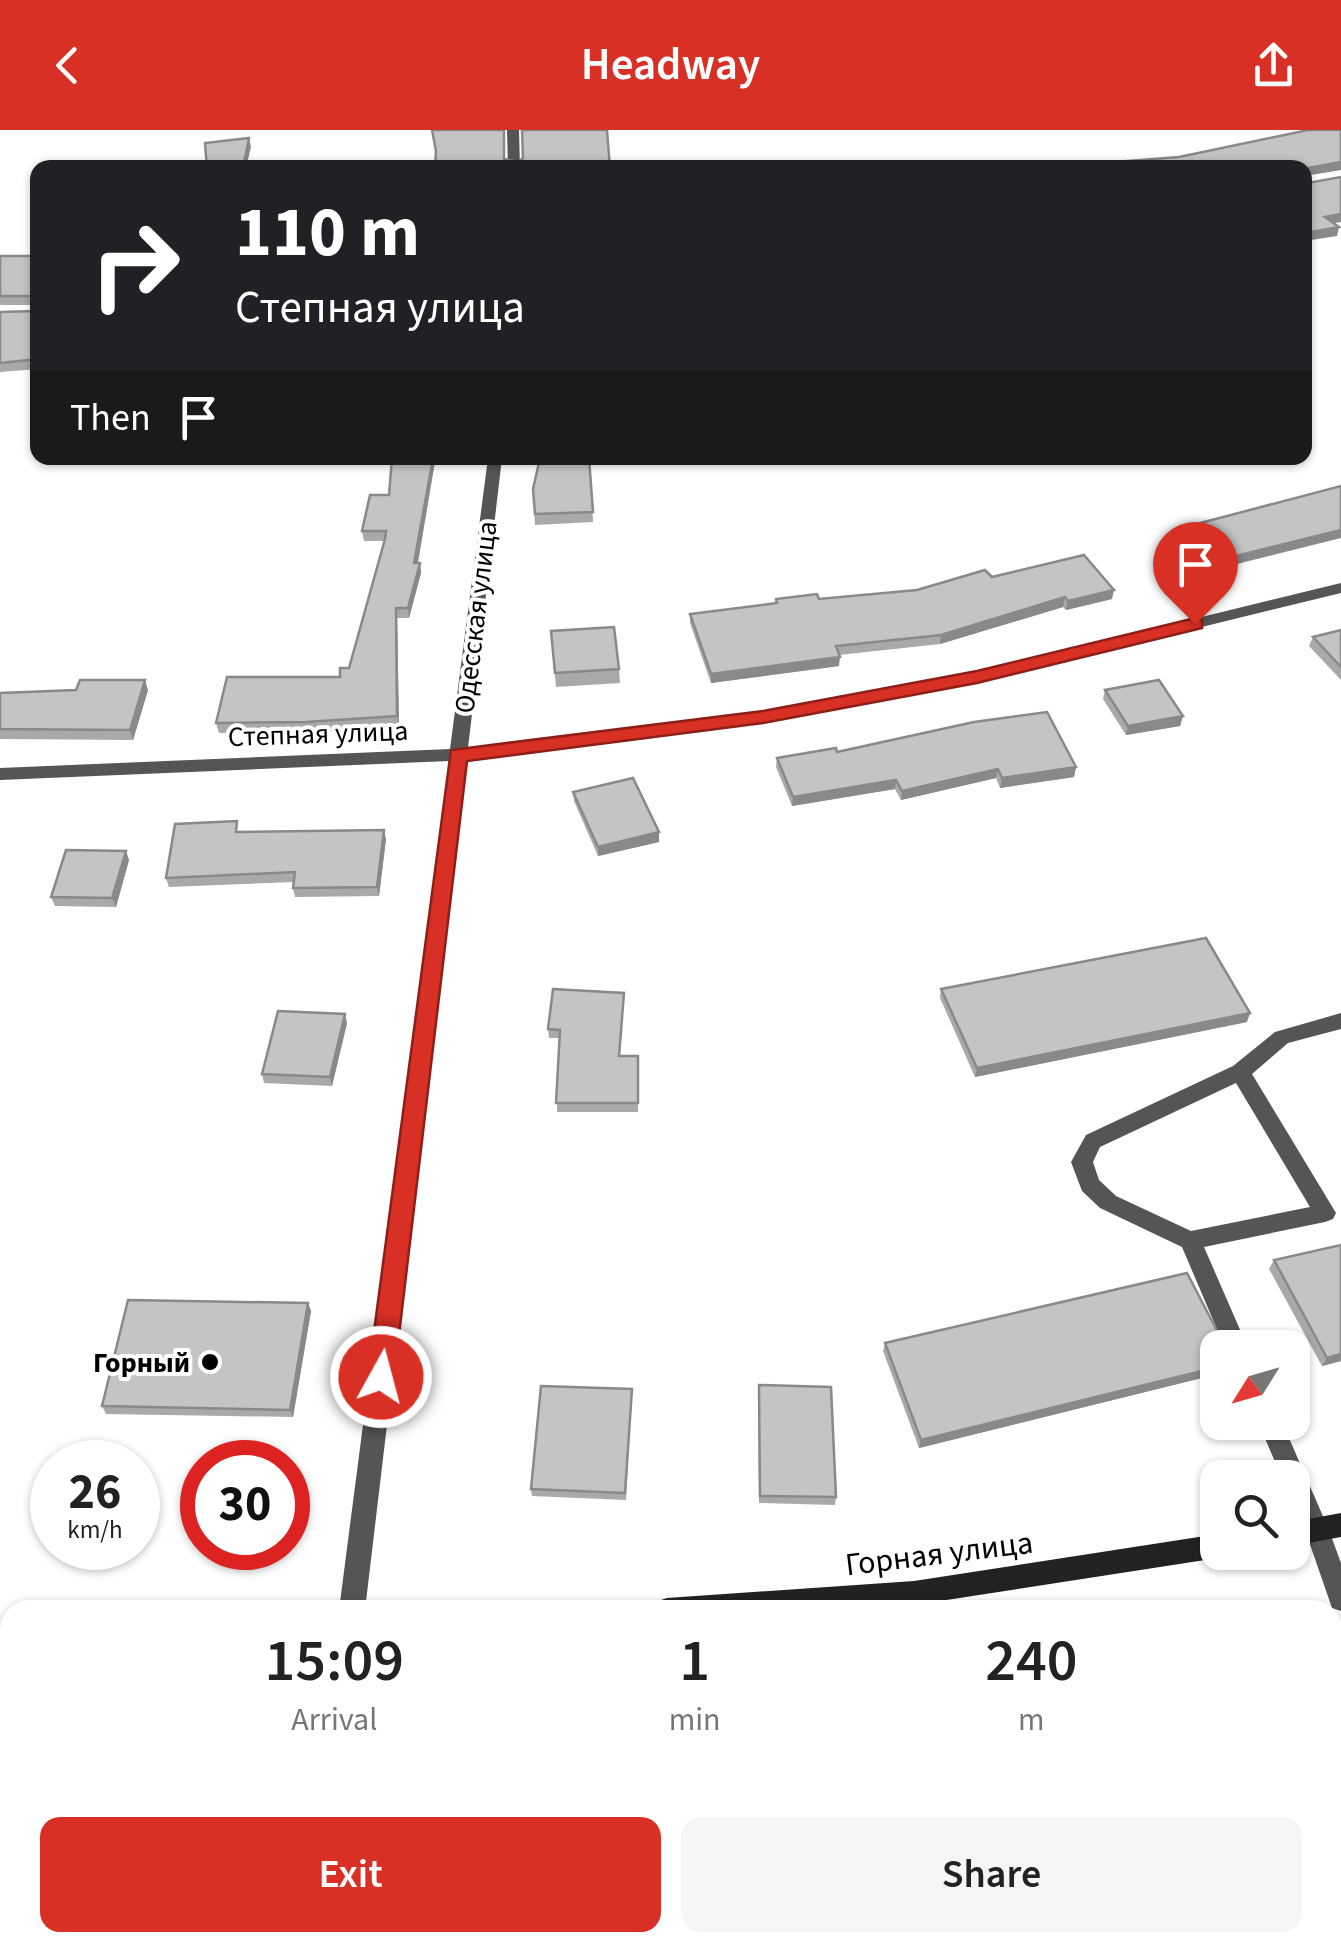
<!DOCTYPE html>
<html lang="en">
<head>
<meta charset="utf-8">
<style>
  body { margin:0; font-family:"Source Sans 3",sans-serif; background:#f6f6f6; color:#222; height:100vh; display:flex; flex-direction:column; font-size:38px; white-space:nowrap }
  * { box-sizing:border-box; margin:0 }
  p { font-size:32px; color:#767676 }
  .icon { flex:none; width:55px; height:55px; fill:none; stroke:currentColor; stroke-width:2; stroke-linecap:round; stroke-linejoin:round }
  .map { position:relative; flex:1; overflow:hidden }
  .side { position:absolute; left:0px; top:1470px; width:1342px; height:352px; display:flex; flex-direction:column; background:#fff; border-radius:30px 30px 0 0; box-shadow:0 2px 8px #0004 }
  .side>* { flex:none }
  .banner { position:absolute; left:30px; top:30px; width:1282px; height:305px; border-radius:20px; box-shadow:0 2px 8px #0004; background:#202124; color:#fff; overflow:hidden }
  .needle { width:65px; rotate:233deg }
  .fabs { position:absolute; left:1200px; top:1200px; display:grid; gap:20px }
  .fabs a { display:grid; place-items:center; width:110px; height:110px; border-radius:20px; background:#fff; box-shadow:0 2px 8px #0004; font-size:50px }
  .speed { position:absolute; left:30px; top:1310px; display:flex; gap:20px; font-size:50px; font-weight:700; text-align:center }
  .speed>* { display:grid; place-content:center; width:130px; height:130px; border-radius:50%; background:#fff; box-shadow:0 2px 8px #0004; line-height:1 }
  .speed small { font-size:25px; font-weight:400 }
  .speed .limit { border:15px solid #d22; background:#fff; color:#111 }
  .pin { position:absolute; display:grid; place-items:center; width:85px; height:85px; color:#fff; margin:-102px -42px; border-radius:50% 50% 50% 0; rotate:-45deg; box-shadow:0 0 10px #0007 }
  .pin .icon { rotate:45deg }
  .me { position:absolute; width:110px; margin:-55px; rotate:7deg; stroke-linejoin:round; filter:drop-shadow(0 0 8px #0008) }
  .turn { display:flex; align-items:center; gap:35px; height:210px; padding:0 40px; font-size:45px }
  .turn .icon { width:130px; height:130px; stroke-width:2.5 }
  .turn b { display:block; font-size:70px; line-height:85px }
  .then { display:flex; align-items:center; height:95px; padding:0 40px; background:#0003; gap:20px; font-size:38px }
  .eta { display:flex; justify-content:space-evenly; align-items:center; height:170px; text-align:center }
  .eta b { font-size:60px; font-weight:600; line-height:70px }
  .action { display:flex; gap:20px; margin-top:auto; padding:20px 40px }
  .action a { flex:1; height:115px; border-radius:20px; background:#d93025; color:#fff; font-size:40px; font-weight:600; line-height:115px; text-align:center }
  .action a+a { background:#f6f6f6; color:#222 }
  header { display:flex; justify-content:space-between; align-items:center; height:130px; padding:0 40px; background:#d93025; color:#fff; font-size:45px; font-weight:600 }
  .map>svg:first-child { display:block }
  .lines { fill:none; stroke-linecap:round; stroke-linejoin:round }
  .lane { fill:#555; fill-rule:evenodd }
  .street { fill:#555; fill-rule:evenodd }
  .secondary { fill:#222; fill-rule:evenodd }
  .wall { fill:#a9a9a9 }
  .shaded-wall { fill:#898989 }
  .building { fill:#c4c4c4; stroke:#898989; stroke-width:2.5 }
  .route { fill:#d93025; stroke:#8d1f18; stroke-width:2.5 }
  .poi-dot { fill:#000; stroke:#fff; stroke-width:4 }
  .labels { text-anchor:middle; stroke-width:8; stroke-linejoin:round; paint-order:stroke }
  .street-label { font-size:28px; fill:#000; stroke:#fff }
  .poi-label { font-size:28px; font-weight:bold; fill:#000; stroke:#fff; text-anchor:end }
  .near-street-label { font-size:32px; fill:#000; stroke:#fff }
</style>
</head>
<body>
<header><svg class="icon" aria-label="back" viewBox="0 0 24 24"><path d="M15 5l-7 7 7 7"/></svg>Headway<svg class="icon" aria-label="share" viewBox="0 0 24 24"><path d="M12 15V3M7 8l5-5 5 5M5 13v7h14v-7"/></svg></header>
<div class="map">
<svg width="1341" height="1822" viewBox="0 0 1341 1822">
  <rect width="100%" height="100%" fill="#fff"/>
  <g class="lines">
    <g class="lane">
      <path d="M 1341,883 L 1341,899 L 1288,913 L 1252,944 L 1336,1083 L 1333,1089 L 1325,1092 L 1204,1117 L 1248,1218 L 1225,1218 L 1182,1117 L 1100,1078 L 1082,1061 L 1071,1032 L 1086,1005 L 1233,936 L 1275,902 ZM 1236,953 L 1310,1077 L 1191,1101 L 1116,1066 L 1099,1050 L 1093,1032 L 1100,1017 Z"/>
      <path d="M 1258,1292 L 1282,1292 L 1329,1400 L 1326,1408 L 1317,1412 L 1308,1408 L 1292,1372 L 1292,1348 L 1282,1348 Z"/>
    </g>
    <g class="street">
      <path d="M 507,0 L 519,0 L 520,38 L 508,38 Z"/>
      <path d="M 488,328 L 502,328 L 468,618 L 763,581 L 977,542 L 1341,453 L 1341,463 L 977,552 L 763,593 L 466,630 L 365,1480 L 339,1480 L 449,631 L 0,650 L 0,638 L 450,619 Z"/>
      <path d="M 1317,1388 L 1326,1392 L 1341,1433 L 1341,1481 L 1332,1478 L 1305,1400 L 1308,1392 Z"/>
      <path d="M 344,1812 L 372,1812 L 373,1822 L 345,1822 Z"/>
    </g>
    <g class="secondary">
      <path d="M 1341,1383 L 1341,1407 L 1292,1416 L 1292,1392 Z"/>
      <path d="M 1218,1404 L 1218,1422 L 1228,1422 L 1218,1428 L 914,1475 L 845,1480 L 654,1480 L 658,1471 L 667,1468 L 914,1451 Z"/>
      <rect x="0" y="1500" width="10" height="26"/>
    </g>
  </g>
  <g class="wall">
    <path d="M 0,126 L 38,126 L 38,239 L 0,242 L 0,182 L 35,181 L 36,175 L 0,175 Z"/>
    <path d="M 392,328 L 448,328 L 447,331 L 435,331 L 418,433 L 420,433 L 421,443 L 409,488 L 397,488 L 399,596 L 308,603 L 219,603 L 216,593 L 340,547 L 349,538 L 385,411 L 364,411 L 362,401 L 389,365 Z"/>
    <path d="M 540,328 L 590,328 L 593,392 L 535,395 L 533,359 Z"/>
    <path d="M 1341,356 L 1221,438 L 1187,405 L 1189,396 Z"/>
    <path d="M 992,447 L 1112,469 L 1066,480 L 1063,477 L 940,514 L 839,525 L 839,536 L 711,553 L 690,493 L 690,484 L 775,473 L 776,469 L 819,469 L 917,460 Z"/>
    <path d="M 1341,500 L 1341,550 L 1309,516 L 1313,507 Z"/>
    <path d="M 551,501 L 619,539 L 620,553 L 556,557 Z"/>
    <path d="M 148,560 L 133,610 L 0,609 L 0,563 Z"/>
    <path d="M 1105,560 L 1183,586 L 1180,596 L 1126,605 L 1103,569 Z"/>
    <path d="M 837,622 L 1076,637 L 1074,647 L 1000,658 L 996,648 L 901,670 L 895,659 L 792,676 L 776,637 L 777,628 Z"/>
    <path d="M 573,662 L 659,702 L 659,712 L 598,726 L 574,671 Z"/>
    <path d="M 240,702 L 386,709 L 379,766 L 295,767 L 293,758 L 293,752 L 169,757 L 166,748 Z"/>
    <path d="M 129,730 L 116,777 L 55,776 L 51,767 Z"/>
    <path d="M 941,859 L 1247,892 L 975,947 L 940,868 Z"/>
    <path d="M 624,863 L 620,926 L 638,926 L 638,982 L 557,982 L 559,908 L 549,908 L 548,899 Z"/>
    <path d="M 347,893 L 332,956 L 264,953 L 262,944 Z"/>
    <path d="M 1341,1115 L 1341,1231 L 1322,1236 L 1269,1139 L 1274,1130 Z"/>
    <path d="M 308,1173 L 311,1181 L 293,1287 L 106,1284 L 102,1276 Z"/>
    <path d="M 885,1213 L 1218,1218 L 1218,1244 L 919,1318 L 883,1221 Z"/>
    <path d="M 632,1259 L 626,1370 L 532,1366 L 531,1359 Z"/>
    <path d="M 758,1263 L 836,1367 L 835,1375 L 759,1373 Z"/>
  </g>
  <g class="shaded-wall">
    <path d="M 249,8 L 251,17 L 246,38 L 243,38 Z"/>
    <path d="M 1341,32 L 1341,40 L 1305,46 L 1307,38 Z"/>
    <path d="M 1341,84 L 1341,92 L 1323,95 L 1325,87 Z"/>
    <path d="M 1339,97 L 1337,106 L 1305,111 L 1305,103 Z"/>
    <path d="M 433,328 L 435,328 L 435,331 L 416,443 L 414,433 Z"/>
    <path d="M 1341,400 L 1341,408 L 1221,438 L 1224,429 Z"/>
    <path d="M 420,433 L 421,443 L 409,488 L 408,478 Z"/>
    <path d="M 1114,460 L 1112,469 L 1066,480 L 1068,471 Z"/>
    <path d="M 1065,467 L 1063,477 L 940,514 L 941,505 Z"/>
    <path d="M 396,478 L 397,488 L 399,596 L 397,586 Z"/>
    <path d="M 840,527 L 839,536 L 711,553 L 711,544 Z"/>
    <path d="M 145,550 L 148,560 L 133,610 L 130,600 Z"/>
    <path d="M 1183,586 L 1180,596 L 1126,605 L 1128,596 Z"/>
    <path d="M 1076,637 L 1074,647 L 1000,658 L 1002,648 Z"/>
    <path d="M 998,639 L 996,648 L 901,670 L 902,661 Z"/>
    <path d="M 896,650 L 895,659 L 792,676 L 793,667 Z"/>
    <path d="M 384,700 L 386,709 L 379,766 L 377,757 Z"/>
    <path d="M 659,702 L 659,712 L 598,726 L 598,717 Z"/>
    <path d="M 126,721 L 129,730 L 116,777 L 112,768 Z"/>
    <path d="M 1250,883 L 1247,892 L 975,947 L 977,938 Z"/>
    <path d="M 345,884 L 347,893 L 332,956 L 330,947 Z"/>
    <path d="M 308,1173 L 311,1181 L 293,1287 L 290,1280 Z"/>
    <path d="M 1341,1224 L 1341,1231 L 1322,1236 L 1327,1228 Z"/>
    <path d="M 1218,1237 L 1218,1244 L 919,1318 L 921,1310 Z"/>
  </g>
  <g class="building">
    <path d="M 432,0 L 504,0 L 504,29 L 519,32 L 523,28 L 522,0 L 607,0 L 610,38 L 435,38 L 436,21 Z"/>
    <path d="M 1308,0 L 1341,0 L 1341,32 L 1307,38 L 1305,44 L 1305,38 L 1091,38 L 1088,34 L 1179,27 Z"/>
    <path d="M 249,8 L 243,38 L 207,38 L 205,13 Z"/>
    <path d="M 1341,47 L 1341,84 L 1325,87 L 1339,97 L 1305,103 L 1305,50 L 1308,53 Z"/>
    <rect x="0" y="126" width="38" height="40"/>
    <path d="M 38,169 L 38,229 L 0,233 L 0,182 L 35,181 Z"/>
    <path d="M 392,328 L 433,328 L 414,433 L 420,433 L 408,478 L 396,478 L 397,586 L 306,592 L 216,593 L 227,547 L 340,547 L 340,538 L 349,538 L 385,409 L 386,401 L 362,401 L 370,365 L 389,365 Z"/>
    <path d="M 540,328 L 589,328 L 593,382 L 535,384 L 533,359 Z"/>
    <path d="M 1341,356 L 1341,400 L 1224,429 L 1189,396 Z"/>
    <path d="M 1084,425 L 1114,460 L 1068,471 L 1065,467 L 941,505 L 836,516 L 840,527 L 711,544 L 690,484 L 777,473 L 776,469 L 817,464 L 819,469 L 917,460 L 985,440 L 992,447 Z"/>
    <path d="M 614,497 L 619,539 L 555,543 L 551,501 Z"/>
    <path d="M 1341,500 L 1341,537 L 1313,507 Z"/>
    <path d="M 80,550 L 145,550 L 130,600 L 0,599 L 0,563 L 76,560 Z"/>
    <path d="M 1159,550 L 1183,586 L 1128,596 L 1105,560 Z"/>
    <path d="M 1047,582 L 1076,637 L 1002,648 L 998,639 L 902,661 L 896,650 L 793,667 L 777,628 L 836,618 L 837,622 L 974,592 Z"/>
    <path d="M 633,648 L 659,702 L 598,717 L 573,662 Z"/>
    <path d="M 237,691 L 236,702 L 384,700 L 377,757 L 293,758 L 295,742 L 166,748 L 175,694 Z"/>
    <path d="M 66,720 L 126,721 L 112,768 L 51,767 Z"/>
    <path d="M 1206,808 L 1250,883 L 977,938 L 941,859 Z"/>
    <path d="M 553,859 L 624,863 L 619,926 L 638,926 L 638,973 L 556,973 L 560,900 L 548,899 Z"/>
    <path d="M 278,881 L 345,884 L 330,947 L 262,944 Z"/>
    <path d="M 1341,1115 L 1341,1224 L 1327,1228 L 1274,1130 Z"/>
    <path d="M 1187,1143 L 1226,1218 L 1218,1218 L 1218,1237 L 921,1310 L 885,1213 Z"/>
    <path d="M 128,1170 L 308,1173 L 290,1280 L 102,1276 Z"/>
    <path d="M 759,1255 L 831,1257 L 836,1367 L 760,1366 Z"/>
    <path d="M 541,1256 L 632,1259 L 625,1363 L 531,1359 Z"/>
  </g>
  <path class="route" d="M 1195,488 L 1202,490 L 1202,498 L 977,553 L 763,593 L 467,631 L 394,1247 L 391,1255 L 381,1259 L 372,1255 L 368,1247 L 451,620 L 763,581 L 977,541 Z"/>
  <circle class="poi-dot" cx="210" cy="1232" r="10"/>
  <g class="labels">
    <g class="street-label">
      <text transform="translate(475 487) rotate(-83)" y="10">Одесская улица</text>
      <text transform="translate(318 603) rotate(-2)" y="10">Степная улица</text>
    </g>
    <g class="poi-label">
      <text x="190" y="1242">Горный</text>
    </g>
    <g class="near-street-label">
      <text transform="translate(939 1423) rotate(-7)" y="11">Горная улица</text>
    </g>
  </g>
</svg>
<div class="fabs">
<a><svg class="needle" viewBox="-14 -14 28 28"><path d="M0-13l5 13h-10z" fill="#e53935"/><path d="M0 13l5-13h-10z" fill="#767676"/></svg></a>
<a><svg class="icon" aria-label="search" viewBox="0 0 24 24"><circle cx="10" cy="10" r="6"/><path d="M15 15l6 6"/></svg></a>
</div>
<div class="speed"><div>26<small>km/h</small></div><div class="limit">30</div></div>
<div class="pin" style="left:1195px;top:494px;background:#d93025"><svg class="icon" aria-label="arrive" viewBox="0 0 24 24"><path d="M6 21V4h12l-3 4 3 4H6"/></svg></div>
<svg class="me" style="left:381px;top:1247px" viewBox="-20 -20 40 40"><circle r="17" fill="#d93025" stroke="#fff" stroke-width="3"/><path d="M0-11L8 9 0 5-8 9z" fill="#fff"/></svg>
<div class="banner">
<div class="turn"><svg class="icon" aria-label="right" viewBox="0 0 24 24"><path d="M7 20v-9h11M14 6l5 5-5 5"/></svg><div><b>110 m</b>Степная улица</div></div>
<div class="then">Then<svg class="icon" aria-label="arrive" viewBox="0 0 24 24"><path d="M6 21V4h12l-3 4 3 4H6"/></svg></div>
</div>
<section class="side">
<div class="eta">
<div><b>15:09</b><p>Arrival</p></div>
<div><b>1</b><p>min</p></div>
<div><b>240</b><p>m</p></div>
</div>
<div class="action"><a>Exit</a><a>Share</a></div>
</section>
</div>
</body>
</html>
